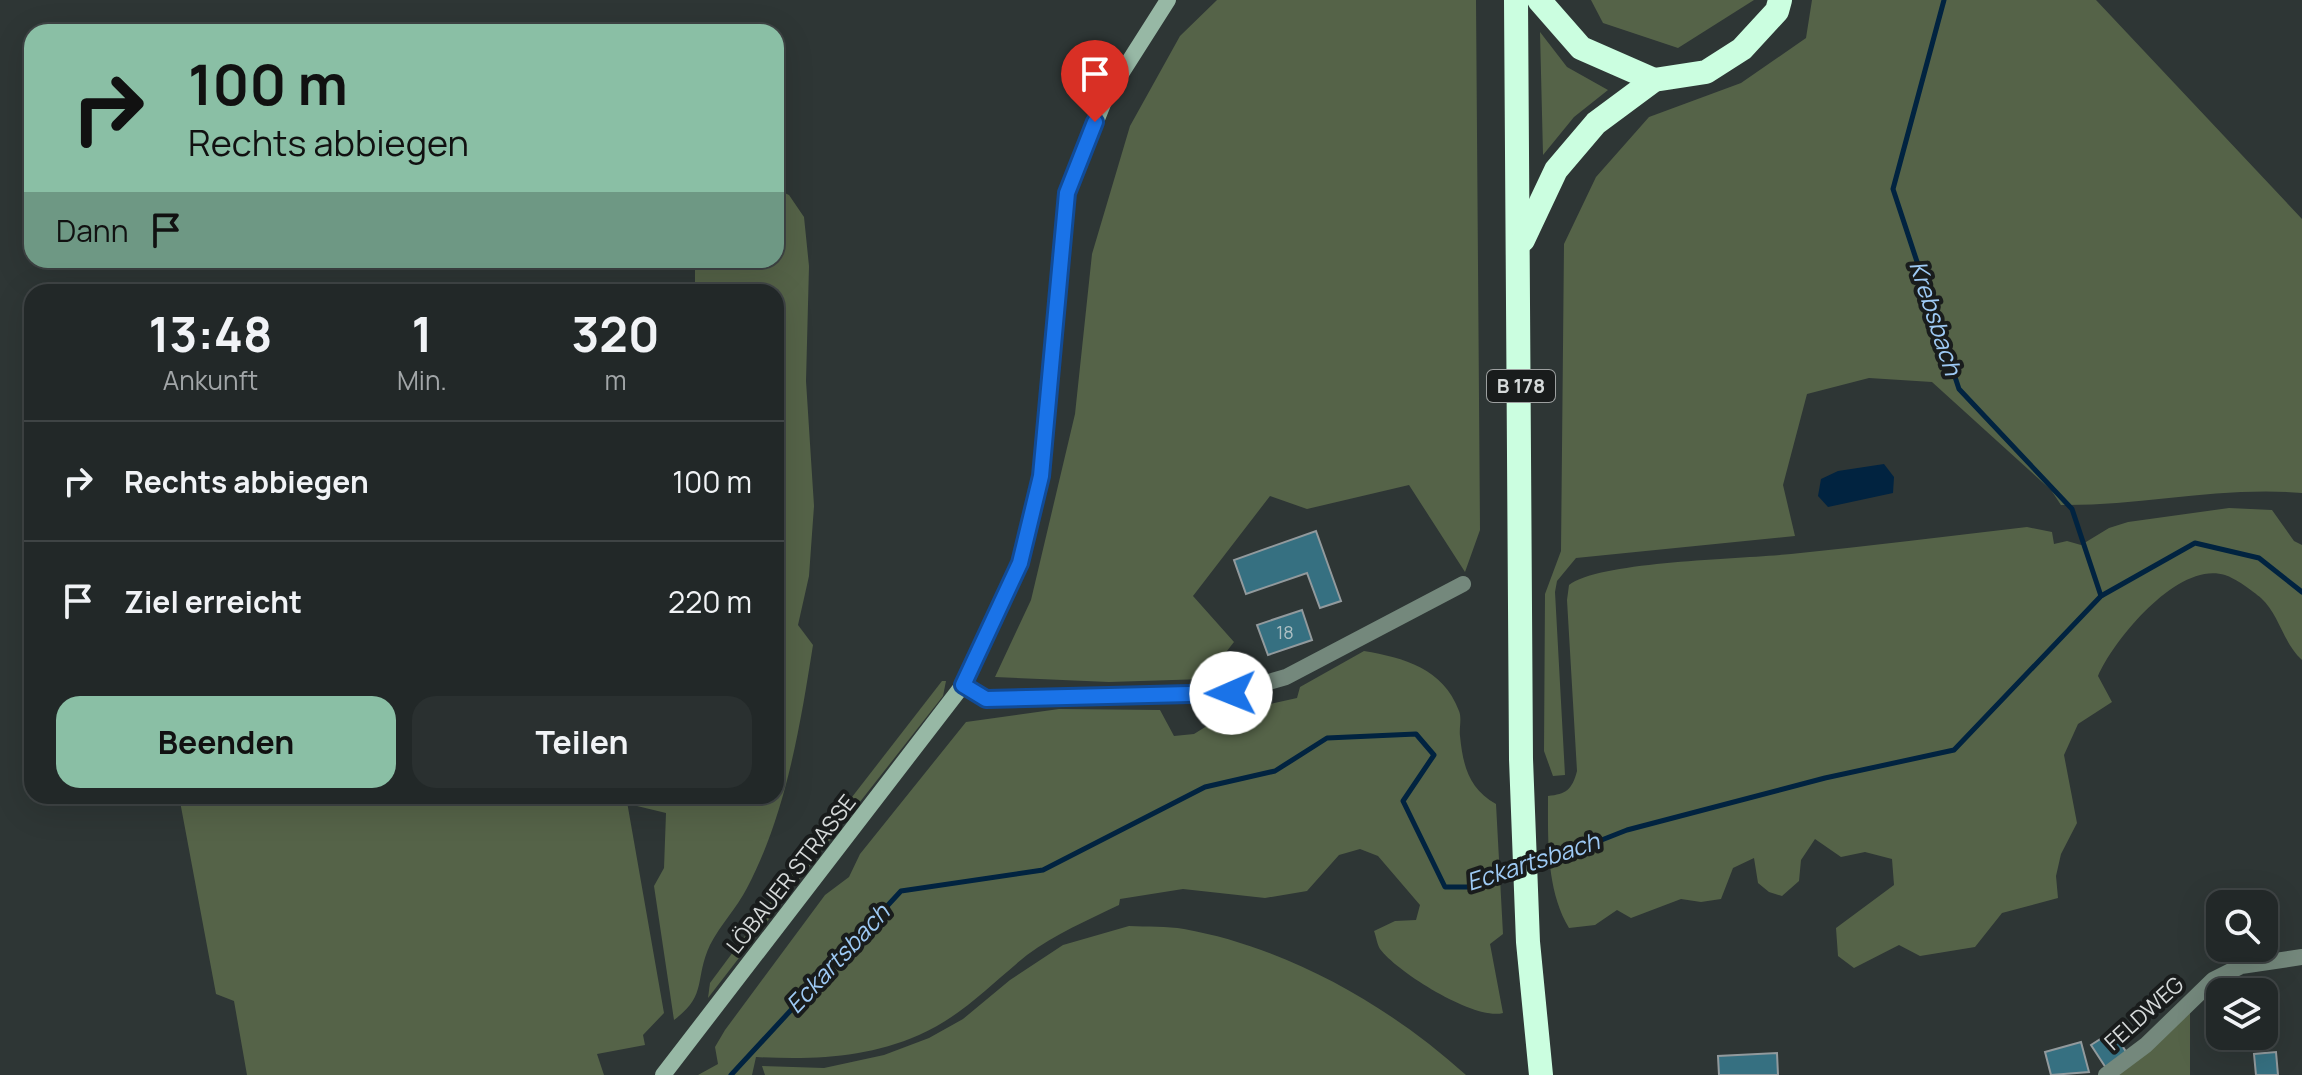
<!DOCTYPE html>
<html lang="de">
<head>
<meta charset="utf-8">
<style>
  body { margin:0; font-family:Manrope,sans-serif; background:#2a3030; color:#f1f3f6; height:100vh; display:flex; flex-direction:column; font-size:30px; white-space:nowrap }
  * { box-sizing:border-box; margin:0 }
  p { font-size:26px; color:#a2a6a8 }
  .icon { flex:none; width:44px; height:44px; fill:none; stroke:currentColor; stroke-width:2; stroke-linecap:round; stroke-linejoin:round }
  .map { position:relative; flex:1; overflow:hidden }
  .details { position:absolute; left:24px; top:284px; width:760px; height:520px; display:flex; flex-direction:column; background:#222828; border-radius:24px; box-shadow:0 8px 32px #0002,0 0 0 2px #3f4445 }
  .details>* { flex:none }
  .hud { position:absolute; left:24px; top:24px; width:760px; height:244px; border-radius:24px; box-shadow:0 8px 32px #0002,0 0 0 2px #3f4445; background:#8abfa5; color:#111; overflow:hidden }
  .buttons { position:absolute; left:2206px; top:890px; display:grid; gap:16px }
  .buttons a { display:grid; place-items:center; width:72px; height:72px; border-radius:16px; background:#222828; box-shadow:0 8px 32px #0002,0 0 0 2px #3f4445; font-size:40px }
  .pin { position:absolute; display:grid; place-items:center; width:68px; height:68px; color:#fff; margin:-82px -34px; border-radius:50% 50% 50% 0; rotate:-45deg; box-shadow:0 0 8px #0007 }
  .pin .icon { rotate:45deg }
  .me { position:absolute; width:88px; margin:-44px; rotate:269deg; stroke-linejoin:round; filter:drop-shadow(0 0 6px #0008) }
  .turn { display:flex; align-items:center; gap:28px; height:168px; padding:0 32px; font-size:36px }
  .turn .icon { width:104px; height:104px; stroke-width:2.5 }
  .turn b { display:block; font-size:56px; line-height:68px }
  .then { display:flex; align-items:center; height:76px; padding:0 32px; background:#0003; gap:16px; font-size:30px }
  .eta { display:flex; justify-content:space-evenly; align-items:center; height:136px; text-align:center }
  .eta b { font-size:48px; font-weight:700; line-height:56px }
  .action { display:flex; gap:16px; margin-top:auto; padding:16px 32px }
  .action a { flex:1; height:92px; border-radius:24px; background:#8abfa5; color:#111; font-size:32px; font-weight:700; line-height:92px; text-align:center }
  .action a+a { background:#2a3030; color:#f1f3f6 }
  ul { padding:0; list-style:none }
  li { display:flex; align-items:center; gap:24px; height:120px; padding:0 32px; border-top:2px solid #3f4445 }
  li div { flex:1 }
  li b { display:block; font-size:30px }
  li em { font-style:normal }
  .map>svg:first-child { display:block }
  .green { fill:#556348 }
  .water { fill:#012340 }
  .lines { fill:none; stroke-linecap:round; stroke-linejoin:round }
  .stream { stroke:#012340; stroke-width:5 }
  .building { fill:#367081; stroke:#929a9d; stroke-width:2 }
  .street { stroke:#74887c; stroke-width:16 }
  .secondary { stroke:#97b8a5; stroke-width:16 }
  .highway { stroke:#cbfee0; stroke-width:24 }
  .route-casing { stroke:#114b97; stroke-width:20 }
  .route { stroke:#1a73e8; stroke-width:14 }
  .labels { text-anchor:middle; stroke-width:8; stroke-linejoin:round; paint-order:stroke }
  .number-label { font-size:18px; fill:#adbfc3 }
  .shield { fill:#191c1c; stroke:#9da0a0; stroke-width:2 }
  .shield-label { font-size:20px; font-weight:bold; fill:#d5d9d9 }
  .street-label { font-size:22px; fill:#d5d9d9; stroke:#191c1c }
  .water-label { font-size:24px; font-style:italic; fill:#9ecaf5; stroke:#191c1c }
</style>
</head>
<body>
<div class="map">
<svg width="2302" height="1075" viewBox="0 0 2302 1075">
  <rect width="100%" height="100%" fill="#2e3635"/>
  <g class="green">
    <path d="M 1217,0 L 1476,0 L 1480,530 L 1465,572 L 1409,485 L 1307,509 L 1270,496 L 1193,596 L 1234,642 L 1205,679 L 1109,682 L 995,677 L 1031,600 L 1075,414 L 1092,254 L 1130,126 L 1180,36 Z"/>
    <path d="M 1591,0 L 1754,0 L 1678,48 L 1603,23 Z"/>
    <path d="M 1812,0 L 2096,0 L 2302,219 L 2302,493 C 2221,486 2142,506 2061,505 L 2051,490 L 1932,382 L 1869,378 L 1807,394 L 1783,485 L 1795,536 L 1576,558 L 1557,581 L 1555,592 L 1565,775 L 1553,776 L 1544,751 L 1545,594 L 1561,551 L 1564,244 L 1596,177 L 1649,117 L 1741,83 L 1806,38 Z"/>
    <path d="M 1540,32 L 1567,67 L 1608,90 L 1574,117 L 1543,155 Z"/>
    <path d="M 776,189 L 789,195 L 804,217 L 809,266 L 806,381 L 814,506 L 809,576 L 798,625 L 813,645 C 800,727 786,814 747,888 C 737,908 720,925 710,945 C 694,979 708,995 674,1020 L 654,886 L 664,868 L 666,813 L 637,806 L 635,796 L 776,796 L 776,292 L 695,292 L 695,260 L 776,260 Z"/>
    <path d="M 2229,508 L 2272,510 L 2294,541 L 2302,545 L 2302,660 C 2283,643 2279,614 2261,598 C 2253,591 2235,578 2225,575 C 2179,560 2114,639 2098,676 L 2112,702 L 2078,724 L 2064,755 L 2077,823 L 2061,854 L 2056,876 L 2058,898 L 2002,913 L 1975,947 L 1920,956 L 1899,945 L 1854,968 L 1838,956 L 1836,928 L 1894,885 L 1892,859 L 1865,852 L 1841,857 L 1815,839 L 1801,860 L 1799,881 L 1782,896 L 1769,892 L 1758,883 L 1754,858 L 1733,868 L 1721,899 L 1701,902 L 1681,899 L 1631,918 L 1617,910 L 1595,925 L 1569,928 C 1546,890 1548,839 1548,796 C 1566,794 1572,790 1577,771 L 1567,600 L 1569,585 C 1600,561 1744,559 1791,554 C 1869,546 1948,536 2027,527 L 2052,532 L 2054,544 L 2067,541 L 2081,545 L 2109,528 L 2128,522 Z"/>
    <path d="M 1364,651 C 1404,658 1443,668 1459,711 C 1462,718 1459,728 1460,736 C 1463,766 1469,789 1496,804 L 1503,934 L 1490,944 L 1503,1013 C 1475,1021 1397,972 1380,949 C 1377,944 1376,936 1374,931 L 1395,921 L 1416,920 L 1420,905 L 1378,856 L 1360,849 L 1339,855 L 1307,891 L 1265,898 L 1183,889 L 1120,899 L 1119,905 C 1088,920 1055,934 1027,955 C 992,983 961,1017 919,1035 C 866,1058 813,1060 756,1057 L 752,1075 L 698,1075 L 718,1064 L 715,1047 L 725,1030 L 825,895 L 849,877 L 860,854 L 966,722 L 1059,709 L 1160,710 L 1174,736 L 1194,734 L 1226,714 L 1297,698 L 1300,687 Z"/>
    <path d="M 942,681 L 946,681 L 943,696 L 794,886 L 783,886 Z"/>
    <path d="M 179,796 L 626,796 L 664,1013 L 643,1035 L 645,1045 L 597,1054 L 604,1075 L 247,1075 L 234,1001 L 216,994 Z"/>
    <path d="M 773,898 L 778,904 L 776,910 L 708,998 L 710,983 Z"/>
    <path d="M 1129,926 C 1147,927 1167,926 1184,929 C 1289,948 1388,1005 1466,1075 L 765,1075 L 762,1066 L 824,1068 L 884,1055 L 929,1038 L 963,1019 L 1010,980 L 1063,945 Z"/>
    <path d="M 2190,1007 L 2190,1075 L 2114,1075 Z"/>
  </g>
  <path class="water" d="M 1884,464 L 1894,477 L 1893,493 L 1828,507 L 1818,496 L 1821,479 L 1838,471 Z"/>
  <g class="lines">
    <g class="stream">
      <path d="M 1944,0 L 1893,189 L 1959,389 L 2072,509 L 2101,596"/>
      <path d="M 1533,867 L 1627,830 L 1825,778 L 1954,750 L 2101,596 L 2195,543 L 2259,558 L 2302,592"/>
      <path d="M 731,1075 L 901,891 L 1043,870 L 1205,787 L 1275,771 L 1327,738 L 1416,734 L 1434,755 L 1403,801 L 1445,887 L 1468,887 L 1519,871"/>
    </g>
  </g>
  <g class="building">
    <path d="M 1316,531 L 1341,601 L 1320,608 L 1307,573 L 1246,594 L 1234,560 Z"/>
    <path d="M 1302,610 L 1312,640 L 1268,655 L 1257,625 Z"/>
    <path d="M 2113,1031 L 2128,1055 L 2106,1068 L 2091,1045 Z"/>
    <path d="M 2081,1042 L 2089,1072 L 2051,1075 L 2045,1052 Z"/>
    <path d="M 2276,1052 L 2278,1075 L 2256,1075 L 2254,1054 Z"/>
    <path d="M 1777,1053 L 1778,1075 L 1719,1075 L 1718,1056 Z"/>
  </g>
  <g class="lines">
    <g class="street">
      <path d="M 963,685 L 986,699 L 1231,693 L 1286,677 L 1463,584"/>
      <path d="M 2106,1075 L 2146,1045 L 2213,980 L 2241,966 L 2302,957"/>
    </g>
    <path class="secondary" d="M 663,1075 L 963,685 L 1020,563 L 1041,476 L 1067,193 L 1105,99 L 1168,0"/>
    <g class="highway">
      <path d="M 1516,0 L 1521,759 L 1528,942 L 1541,1075"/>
      <path d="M 1539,0 L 1581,48 L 1654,80"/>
      <path d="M 1523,240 L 1556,170 L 1596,123 L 1654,80 L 1706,72 L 1742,49 L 1777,11 L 1780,0"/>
    </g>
  </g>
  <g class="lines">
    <g class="route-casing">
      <path id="route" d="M 1095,122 L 1067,193 L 1041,476 L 1020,563 L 963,685 L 986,699 L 1231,693"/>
    </g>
    <use href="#route" class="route"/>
  </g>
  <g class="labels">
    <g class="number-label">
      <text x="1285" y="639">18</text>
    </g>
    <rect class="shield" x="1487" y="370" width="68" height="32" rx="6"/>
    <g class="shield-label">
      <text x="1521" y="393">B 178</text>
    </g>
    <g class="street-label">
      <text transform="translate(791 874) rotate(-52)" y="8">LÖBAUER STRASSE</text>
      <text transform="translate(2144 1013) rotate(-42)" y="8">FELDWEG</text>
    </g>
    <g class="water-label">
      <text transform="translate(1935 318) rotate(72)" y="8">Krebsbach</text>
      <text transform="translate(1533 862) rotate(-18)" y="8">Eckartsbach</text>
      <text transform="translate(838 959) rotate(-47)" y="8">Eckartsbach</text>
    </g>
  </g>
</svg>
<div class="buttons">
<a><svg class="icon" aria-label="search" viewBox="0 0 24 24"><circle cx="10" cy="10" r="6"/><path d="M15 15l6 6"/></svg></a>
<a><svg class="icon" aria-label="layers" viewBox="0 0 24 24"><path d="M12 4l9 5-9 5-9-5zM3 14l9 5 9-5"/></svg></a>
</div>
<div class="pin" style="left:1095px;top:122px;background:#d93025"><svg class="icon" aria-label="arrive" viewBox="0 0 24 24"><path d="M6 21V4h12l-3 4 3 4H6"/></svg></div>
<svg class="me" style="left:1231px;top:693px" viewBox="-20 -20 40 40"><circle r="19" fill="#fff"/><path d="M0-13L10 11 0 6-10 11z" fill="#1a73e8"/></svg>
<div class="hud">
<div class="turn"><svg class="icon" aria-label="right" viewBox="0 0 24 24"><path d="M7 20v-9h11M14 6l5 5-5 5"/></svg><div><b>100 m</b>Rechts abbiegen</div></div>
<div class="then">Dann<svg class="icon" aria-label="arrive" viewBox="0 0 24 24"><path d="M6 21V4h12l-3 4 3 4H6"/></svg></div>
</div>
<section class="details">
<div class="eta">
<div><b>13:48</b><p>Ankunft</p></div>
<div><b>1</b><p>Min.</p></div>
<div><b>320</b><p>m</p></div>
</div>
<ul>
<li><svg class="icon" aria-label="right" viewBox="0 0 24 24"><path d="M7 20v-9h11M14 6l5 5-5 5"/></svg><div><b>Rechts abbiegen</b></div><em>100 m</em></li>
<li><svg class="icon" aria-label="arrive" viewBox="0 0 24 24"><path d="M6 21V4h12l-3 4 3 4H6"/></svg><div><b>Ziel erreicht</b></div><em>220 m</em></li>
</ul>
<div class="action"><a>Beenden</a><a>Teilen</a></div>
</section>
</div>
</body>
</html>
